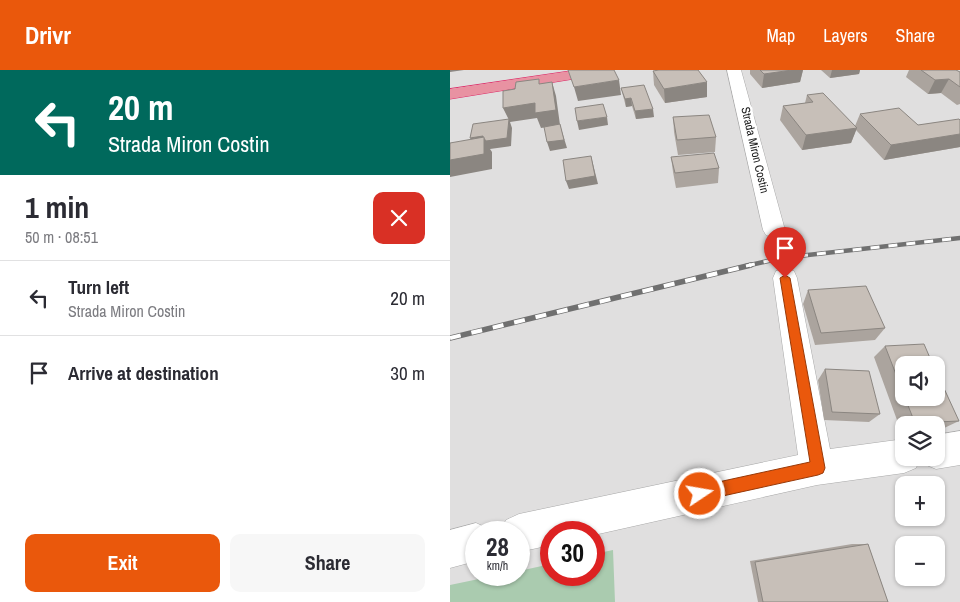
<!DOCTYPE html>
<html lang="en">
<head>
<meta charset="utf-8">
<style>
  body { margin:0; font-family:"Archivo Narrow",sans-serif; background:#f7f7f7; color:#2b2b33; height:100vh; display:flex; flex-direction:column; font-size:19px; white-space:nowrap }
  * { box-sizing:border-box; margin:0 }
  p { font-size:16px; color:#7c7c81 }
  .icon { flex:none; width:28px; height:28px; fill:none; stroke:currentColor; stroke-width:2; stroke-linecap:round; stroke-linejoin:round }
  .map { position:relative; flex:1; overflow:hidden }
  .panel { display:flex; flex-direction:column; background:#fff; width:450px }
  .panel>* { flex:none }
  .banner { background:#00695c; color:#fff; overflow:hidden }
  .controls { position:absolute; left:445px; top:286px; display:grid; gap:10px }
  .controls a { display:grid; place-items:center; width:50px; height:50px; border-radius:10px; background:#fff; box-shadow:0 1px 4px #0004; font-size:25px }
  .speed { position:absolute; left:15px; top:451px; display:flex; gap:10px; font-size:25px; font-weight:700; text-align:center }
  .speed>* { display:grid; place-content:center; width:65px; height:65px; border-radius:50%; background:#fff; box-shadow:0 1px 4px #0004; line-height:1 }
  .speed small { font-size:12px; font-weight:400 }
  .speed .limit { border:8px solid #d22; background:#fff; color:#111 }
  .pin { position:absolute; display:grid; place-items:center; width:42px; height:42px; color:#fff; margin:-51px -21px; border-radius:50% 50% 50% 0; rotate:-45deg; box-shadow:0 0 5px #0007 }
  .pin .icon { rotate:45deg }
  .me { position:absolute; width:55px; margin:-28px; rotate:78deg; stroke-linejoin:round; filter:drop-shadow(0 0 4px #0008) }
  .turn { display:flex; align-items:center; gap:18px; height:105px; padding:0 25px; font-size:22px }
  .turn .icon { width:65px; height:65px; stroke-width:2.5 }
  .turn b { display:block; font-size:35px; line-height:42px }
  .round { display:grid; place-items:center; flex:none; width:52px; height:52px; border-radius:10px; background:#f7f7f7 }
  .head { display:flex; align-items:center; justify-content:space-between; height:85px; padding:0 25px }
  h1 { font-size:30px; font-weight:800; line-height:38px }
  .action { display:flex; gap:10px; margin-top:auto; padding:10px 25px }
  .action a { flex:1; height:58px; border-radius:10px; background:#ea580c; color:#fff; font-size:20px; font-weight:800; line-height:58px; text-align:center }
  .action a+a { background:#f7f7f7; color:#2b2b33 }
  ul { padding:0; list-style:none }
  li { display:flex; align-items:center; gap:15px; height:75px; padding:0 25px; border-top:1px solid #e1e1e2 }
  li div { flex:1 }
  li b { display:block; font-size:19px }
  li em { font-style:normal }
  header { display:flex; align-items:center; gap:30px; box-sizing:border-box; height:70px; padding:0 25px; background:#ea580c; color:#fff }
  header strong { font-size:24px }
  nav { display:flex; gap:28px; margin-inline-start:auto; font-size:18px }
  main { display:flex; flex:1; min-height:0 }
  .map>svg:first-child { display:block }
  .residential { fill:#e0dfdf; fill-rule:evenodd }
  .cemetery { fill:#aacbaf }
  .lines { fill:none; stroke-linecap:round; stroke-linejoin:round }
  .minor-casing { stroke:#a9a9a9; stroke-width:1 }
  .highway-casing { stroke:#dc2a67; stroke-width:1 }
  .minor { fill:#fff; fill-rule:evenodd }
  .highway { fill:#e892a2; fill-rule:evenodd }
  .rail-far1-casing { stroke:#707070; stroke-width:4.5 }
  .rail-casing { stroke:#707070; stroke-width:5.5 }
  .rail-far1 { stroke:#fff; stroke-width:3; stroke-dasharray:9; stroke-linecap:butt }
  .rail { stroke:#fff; stroke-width:4; stroke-dasharray:11; stroke-linecap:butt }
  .wall { fill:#aba49e }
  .shaded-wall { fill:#8b8681 }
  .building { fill:#c7bfb8; stroke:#8b8681 }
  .route { fill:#ea580c; stroke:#983908 }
  .labels { text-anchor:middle; stroke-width:5; stroke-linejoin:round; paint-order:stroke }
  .far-street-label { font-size:12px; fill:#222; stroke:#fff }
</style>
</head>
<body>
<header>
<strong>Drivr</strong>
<nav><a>Map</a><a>Layers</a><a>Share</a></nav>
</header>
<main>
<section class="panel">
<div class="banner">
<div class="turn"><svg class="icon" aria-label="left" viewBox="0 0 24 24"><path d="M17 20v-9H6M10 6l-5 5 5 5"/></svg><div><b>20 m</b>Strada Miron Costin</div></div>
</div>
<div class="head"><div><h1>1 min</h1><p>50 m · 08:51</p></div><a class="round" style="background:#d93025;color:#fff"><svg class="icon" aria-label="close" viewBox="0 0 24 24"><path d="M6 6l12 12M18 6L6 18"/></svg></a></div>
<ul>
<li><svg class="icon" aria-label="left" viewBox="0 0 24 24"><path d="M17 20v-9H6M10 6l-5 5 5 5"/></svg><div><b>Turn left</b><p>Strada Miron Costin</p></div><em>20 m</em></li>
<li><svg class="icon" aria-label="arrive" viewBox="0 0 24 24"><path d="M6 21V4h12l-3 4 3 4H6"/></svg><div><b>Arrive at destination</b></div><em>30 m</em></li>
</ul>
<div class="action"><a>Exit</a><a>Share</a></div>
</section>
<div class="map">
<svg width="510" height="532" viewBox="0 0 510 532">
  <rect width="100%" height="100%" fill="#f2efe9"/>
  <path class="residential" d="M 0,0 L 510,0 L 510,532 L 0,532 ZM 454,295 L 486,295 L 486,328 L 454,328 ZM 454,355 L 486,355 L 486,388 L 454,388 ZM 454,415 L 486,415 L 486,448 L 454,448 ZM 26,462 L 69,462 L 69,505 L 26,505 ZM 101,462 L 144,462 L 144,505 L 101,505 ZM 454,475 L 486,475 L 486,508 L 454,508 Z"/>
  <path class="cemetery" d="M 163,480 L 165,532 L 0,532 L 0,515 L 48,505 L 69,505 L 69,501 L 101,494 L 101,505 L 144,505 L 144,484 Z"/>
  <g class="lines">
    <g class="minor-casing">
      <g id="minor">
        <path d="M 277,0 L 291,0 L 335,160 L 332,165 L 324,168 L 316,165 L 313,160 Z"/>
        <path d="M 335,199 L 344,201 L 347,208 L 380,379 L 454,369 L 454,388 L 470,388 L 466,398 L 454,403 L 367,415 L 144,465 L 144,462 L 101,462 L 101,475 L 69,482 L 69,462 L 50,462 L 56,450 L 69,444 L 348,385 L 323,208 L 326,201 Z"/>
        <path d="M 510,361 L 510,395 L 486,399 L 474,394 L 472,388 L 486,388 L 486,365 Z"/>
        <path d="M 26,453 L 39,459 L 41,462 L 26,462 L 26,491 L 0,498 L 0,460 Z"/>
      </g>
    </g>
    <g class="highway-casing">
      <path id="highway" d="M 127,0 L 161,0 L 154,4 L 0,29 L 0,19 Z"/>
    </g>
    <use href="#minor" class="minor"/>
    <use href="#highway" class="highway"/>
    <g class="rail-far1-casing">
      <path id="rail-far1" d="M 296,196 L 331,188 L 510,168"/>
    </g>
    <g class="rail-casing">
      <path id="rail" d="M 0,268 L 301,195"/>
    </g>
    <use href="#rail-far1" class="rail-far1"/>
    <use href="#rail" class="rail"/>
  </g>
  <g class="wall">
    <path d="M 300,0 L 353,0 L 350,12 L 312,18 L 300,4 Z"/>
    <path d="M 371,0 L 410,0 L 409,4 L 380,8 Z"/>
    <path d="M 459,0 L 506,0 L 510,2 L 510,34 L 507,35 L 491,23 L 478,24 L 456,7 Z"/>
    <path d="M 203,1 L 257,27 L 215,33 L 204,15 Z"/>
    <path d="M 171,18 L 204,47 L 186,49 L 182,36 L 176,37 Z"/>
    <path d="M 357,25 L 405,56 L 410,44 L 468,55 L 510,50 L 510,77 L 434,90 L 406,60 L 401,73 L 352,80 L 330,50 L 333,36 L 355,33 Z"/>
    <path d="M 223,47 L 266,67 L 265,82 L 228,85 L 224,62 Z"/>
    <path d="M 221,87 L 269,98 L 268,113 L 226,118 L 223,102 Z"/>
    <path d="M 358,220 L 435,258 L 425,270 L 365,275 L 353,234 Z"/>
    <path d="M 435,276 L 454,295 L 454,328 L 486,328 L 509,351 L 492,359 L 486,359 L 486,355 L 454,355 L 454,361 L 451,361 L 424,287 Z"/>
    <path d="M 375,299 L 430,344 L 419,352 L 374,350 L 368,310 Z"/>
    <path d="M 402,474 L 418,474 L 438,532 L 308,532 L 300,491 Z"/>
  </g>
  <g class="shaded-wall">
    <path d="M 0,0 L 14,0 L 0,2 Z"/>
    <path d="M 342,0 L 353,0 L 350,12 L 312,18 L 314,4 Z"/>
    <path d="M 382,0 L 410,0 L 409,4 L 380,8 Z"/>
    <path d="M 499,9 L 491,23 L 478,24 L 485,10 Z"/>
    <path d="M 169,10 L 171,25 L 128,31 L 124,17 Z"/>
    <path d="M 102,12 L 106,26 L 110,55 L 117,78 L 100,81 L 97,72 L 110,55 L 91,58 L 87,48 L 60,52 L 62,58 L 61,76 L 40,79 L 42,82 L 42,99 L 0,107 L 0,90 L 25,76 L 20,68 L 59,50 L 53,38 Z"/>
    <path d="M 257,12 L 257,27 L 215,33 L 214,19 Z"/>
    <path d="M 181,28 L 182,36 L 176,37 L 175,29 Z"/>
    <path d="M 203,39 L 204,47 L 186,49 L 185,41 Z"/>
    <path d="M 157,47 L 158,55 L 129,60 L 127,51 Z"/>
    <path d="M 407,58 L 401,73 L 352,80 L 356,65 Z"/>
    <path d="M 510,64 L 510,77 L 434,90 L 441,75 Z"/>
    <path d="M 141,86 L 148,114 L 119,119 L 116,111 Z"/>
  </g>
  <g class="building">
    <path d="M 118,0 L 164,0 L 169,10 L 124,17 Z"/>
    <path d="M 209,0 L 248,0 L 257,12 L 214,19 L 203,1 Z"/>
    <path d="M 310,0 L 342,0 L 314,4 Z"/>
    <path d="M 471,0 L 506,0 L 510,2 L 510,17 L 499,9 L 485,10 Z"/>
    <path d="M 89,9 L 89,14 L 102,12 L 106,40 L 85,43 L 85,33 L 53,38 L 53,21 L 65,19 L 66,12 Z"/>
    <path d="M 194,15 L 203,39 L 185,41 L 181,28 L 175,29 L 171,18 Z"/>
    <path d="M 373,23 L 407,58 L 356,65 L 333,36 L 363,32 L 357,25 Z"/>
    <path d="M 153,34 L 157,47 L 127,51 L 125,38 Z"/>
    <path d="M 449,38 L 468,55 L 509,49 L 510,50 L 510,64 L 441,75 L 410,44 Z"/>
    <path d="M 259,45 L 266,67 L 227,70 L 223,47 Z"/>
    <path d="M 59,49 L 57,68 L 36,71 L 33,67 L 33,66 L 20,68 L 23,54 Z"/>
    <path d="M 110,54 L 114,70 L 97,72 L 94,57 Z"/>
    <path d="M 34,67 L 34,84 L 0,90 L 0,73 Z"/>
    <path d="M 264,83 L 269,98 L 225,103 L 221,87 Z"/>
    <path d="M 141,86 L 145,106 L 116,111 L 113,90 Z"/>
    <path d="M 416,216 L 435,258 L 371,263 L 358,220 Z"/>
    <path d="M 474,274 L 483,295 L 454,295 L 454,325 L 435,276 Z"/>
    <path d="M 375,299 L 419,301 L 430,344 L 382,342 Z"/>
    <path d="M 486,301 L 509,351 L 465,353 L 455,328 L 486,328 Z"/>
    <path d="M 418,474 L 438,532 L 313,532 L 305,492 Z"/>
  </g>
  <path class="route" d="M 335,205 L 340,208 L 375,398 L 373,403 L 368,405 L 250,431 L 245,429 L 243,424 L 245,418 L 250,416 L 360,392 L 330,208 Z"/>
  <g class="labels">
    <g class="far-street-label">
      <text transform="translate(305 80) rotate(77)" y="4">Strada Miron Costin</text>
    </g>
  </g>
</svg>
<div class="controls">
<a><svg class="icon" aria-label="sound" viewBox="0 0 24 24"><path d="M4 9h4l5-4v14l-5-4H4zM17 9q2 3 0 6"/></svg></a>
<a><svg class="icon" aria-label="layers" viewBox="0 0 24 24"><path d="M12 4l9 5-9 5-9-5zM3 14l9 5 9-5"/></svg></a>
<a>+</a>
<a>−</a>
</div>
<div class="speed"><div>28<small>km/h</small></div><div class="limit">30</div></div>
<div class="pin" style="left:335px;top:208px;background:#d93025"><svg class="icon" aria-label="arrive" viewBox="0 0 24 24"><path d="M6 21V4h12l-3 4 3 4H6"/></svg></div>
<svg class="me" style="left:250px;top:424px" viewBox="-20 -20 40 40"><circle r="17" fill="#ea580c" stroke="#fff" stroke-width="3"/><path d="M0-11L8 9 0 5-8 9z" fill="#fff"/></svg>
</div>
</main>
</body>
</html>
